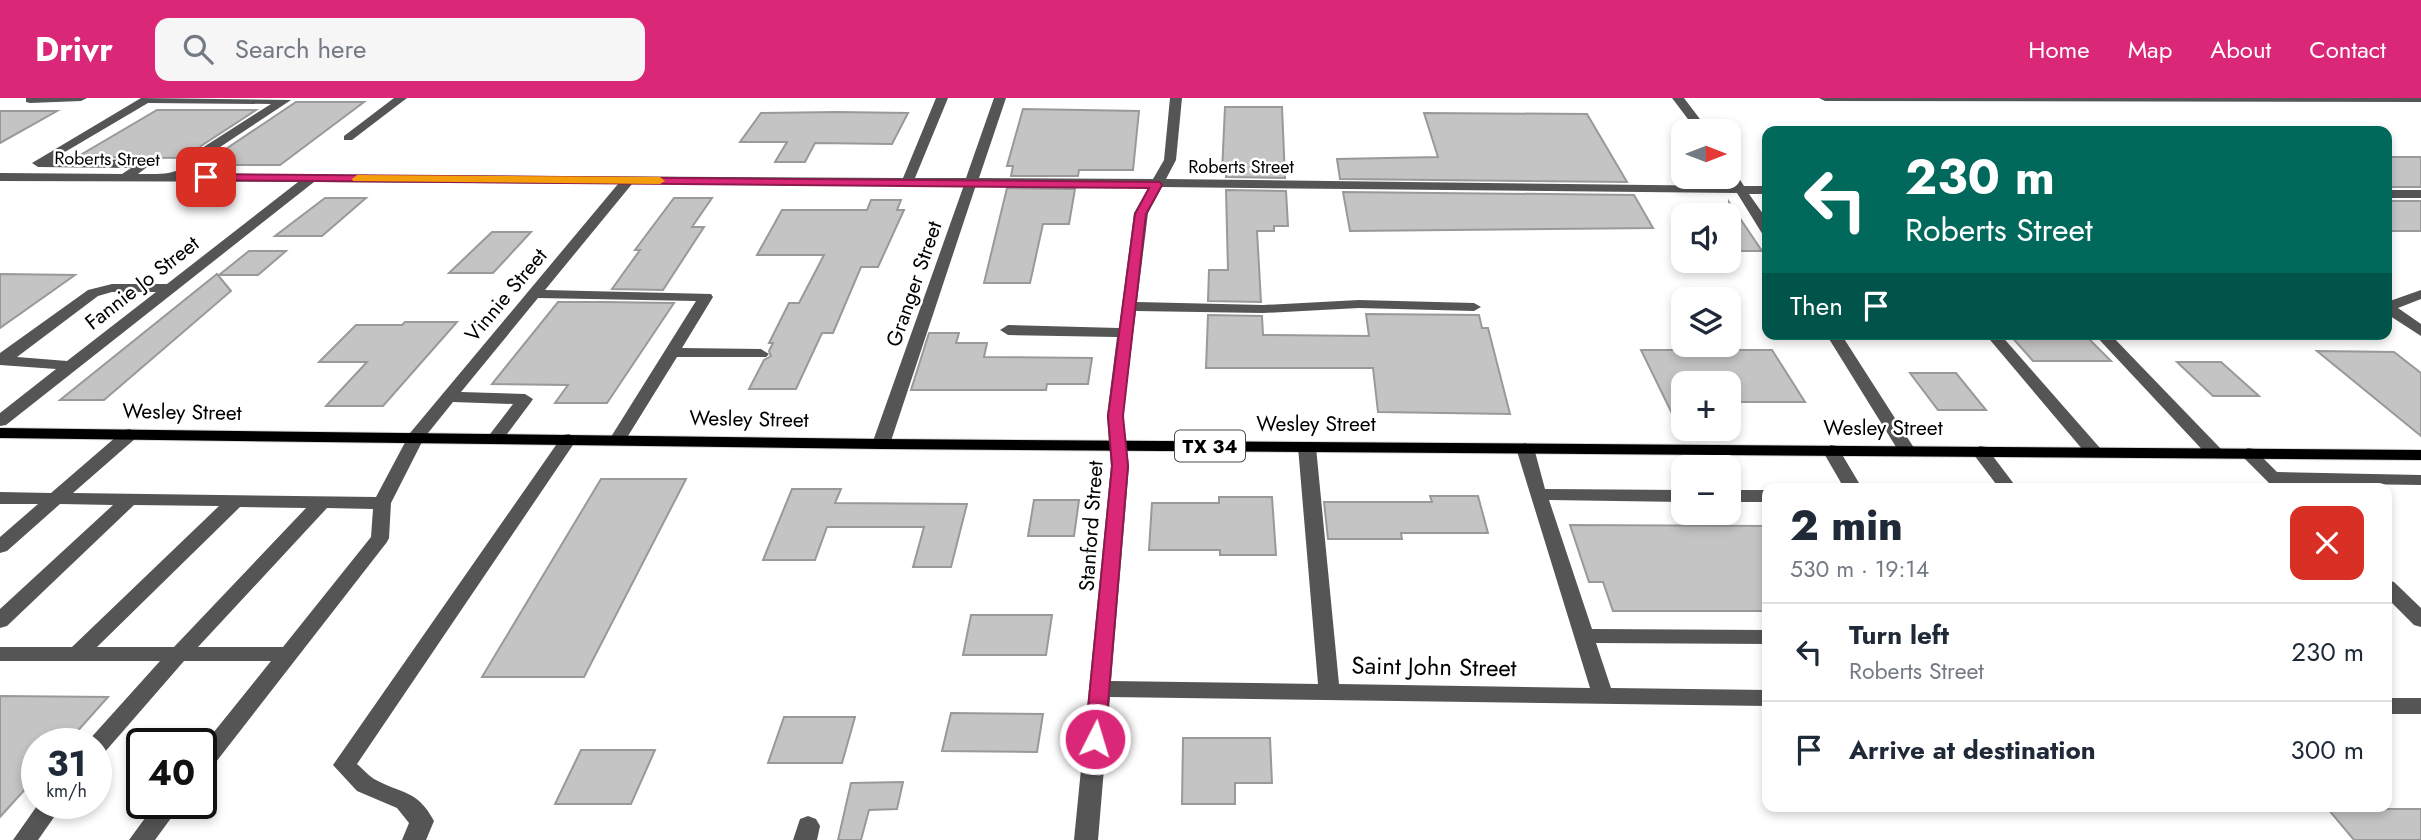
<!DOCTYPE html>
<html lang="en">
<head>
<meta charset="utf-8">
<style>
  body { margin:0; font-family:Jost,sans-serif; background:#f6f6f7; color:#1f2937; height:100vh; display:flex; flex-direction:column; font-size:26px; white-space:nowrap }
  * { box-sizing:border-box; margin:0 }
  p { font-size:23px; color:#747a83 }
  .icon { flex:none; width:38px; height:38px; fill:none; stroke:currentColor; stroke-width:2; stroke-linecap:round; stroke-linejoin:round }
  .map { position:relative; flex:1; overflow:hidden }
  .details { position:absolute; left:1762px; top:385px; width:630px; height:329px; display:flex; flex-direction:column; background:#fff; border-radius:14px; box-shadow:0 4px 10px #0003 }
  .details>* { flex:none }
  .hud { position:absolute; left:1762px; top:28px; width:630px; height:214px; border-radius:14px; box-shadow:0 4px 10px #0003; background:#00695c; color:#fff; overflow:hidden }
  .needle { width:46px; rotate:90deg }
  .fabs { position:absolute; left:1671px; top:21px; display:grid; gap:14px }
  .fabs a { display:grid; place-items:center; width:70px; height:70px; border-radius:14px; background:#fff; box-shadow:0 4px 10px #0003; font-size:35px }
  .speed { position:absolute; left:21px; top:630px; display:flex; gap:14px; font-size:35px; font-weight:700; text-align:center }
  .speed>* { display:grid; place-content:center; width:91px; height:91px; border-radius:50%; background:#fff; box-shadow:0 4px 10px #0003; line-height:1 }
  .speed small { font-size:18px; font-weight:400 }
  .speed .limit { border:4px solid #111; border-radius:10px; background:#fff; color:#111 }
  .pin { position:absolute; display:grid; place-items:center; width:60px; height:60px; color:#fff; margin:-30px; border-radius:14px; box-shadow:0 4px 10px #0006 }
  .me { position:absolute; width:77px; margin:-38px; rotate:5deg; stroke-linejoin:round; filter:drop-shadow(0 0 5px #0008) }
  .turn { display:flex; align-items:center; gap:24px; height:147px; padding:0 28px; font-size:32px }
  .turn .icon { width:91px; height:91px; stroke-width:2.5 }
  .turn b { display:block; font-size:49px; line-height:60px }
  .then { display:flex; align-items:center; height:66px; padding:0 28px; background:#0003; gap:14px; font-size:26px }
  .round { display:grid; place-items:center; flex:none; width:74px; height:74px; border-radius:14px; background:#f6f6f7 }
  .headline { display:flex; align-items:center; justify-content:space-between; height:119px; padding:0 28px }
  h1 { font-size:42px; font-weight:800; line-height:52px }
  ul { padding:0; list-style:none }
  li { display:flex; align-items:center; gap:21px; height:98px; padding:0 28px; border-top:2px solid #e0e1e3 }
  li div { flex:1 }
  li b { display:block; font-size:26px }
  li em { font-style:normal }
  header { display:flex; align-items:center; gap:42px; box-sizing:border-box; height:98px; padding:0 35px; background:#db2777; color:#fff }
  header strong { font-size:33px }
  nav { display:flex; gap:38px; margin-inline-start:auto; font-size:24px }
  .search { width:490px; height:63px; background:#f6f6f7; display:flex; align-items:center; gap:18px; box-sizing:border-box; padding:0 24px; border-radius:14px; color:#747a83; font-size:26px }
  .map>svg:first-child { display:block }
  .building { fill:#c4c4c4; stroke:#999; stroke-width:2 }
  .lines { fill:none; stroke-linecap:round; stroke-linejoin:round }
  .major-casing { stroke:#dbdbdb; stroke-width:2 }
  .minor { fill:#555; fill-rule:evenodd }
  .major { fill:#000; fill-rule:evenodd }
  .route { fill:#db2777; stroke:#8e194d; stroke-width:2 }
  .slow { fill:#f59e0b }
  .labels { text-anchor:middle; stroke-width:5; stroke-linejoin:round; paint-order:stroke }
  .far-street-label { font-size:18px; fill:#000; stroke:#fff }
  .shield { fill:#fff; stroke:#4c4c4c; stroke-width:2 }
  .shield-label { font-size:19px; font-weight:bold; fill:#000 }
  .street-label { font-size:21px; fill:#000; stroke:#fff }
  .near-street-label { font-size:24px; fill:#000; stroke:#fff }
</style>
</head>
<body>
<header>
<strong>Drivr</strong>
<div class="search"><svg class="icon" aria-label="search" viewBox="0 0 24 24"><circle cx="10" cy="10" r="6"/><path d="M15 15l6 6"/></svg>Search here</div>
<nav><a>Home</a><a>Map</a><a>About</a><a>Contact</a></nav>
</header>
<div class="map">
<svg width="2421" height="742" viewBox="0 0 2421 742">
  <rect width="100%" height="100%" fill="#fff"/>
  <g class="building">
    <path d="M 296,4 L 364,4 L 280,67 L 220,67 L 229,61 L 211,61 Z"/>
    <path d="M 1225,9 L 1282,9 L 1285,80 L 1226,79 L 1226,74 L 1222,74 Z"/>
    <path d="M 1023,11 L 1139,13 L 1133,72 L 1079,72 L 1078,78 L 1011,78 L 1013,68 L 1007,68 Z"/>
    <path d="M 157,12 L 256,12 L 201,48 L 190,60 L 77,59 Z"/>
    <path d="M 0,13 L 57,13 L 0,45 Z"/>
    <path d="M 761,15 L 837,14 L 908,15 L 892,46 L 815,45 L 805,64 L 775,64 L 787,44 L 740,44 Z"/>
    <path d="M 1424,15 L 1587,16 L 1627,84 L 1340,81 L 1337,61 L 1438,59 Z"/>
    <rect x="2387" y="59" width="34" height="30"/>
    <path d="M 1007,90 L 1075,91 L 1069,126 L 1043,126 L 1030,185 L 984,185 Z"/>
    <path d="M 1226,92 L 1286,93 L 1288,128 L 1274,128 L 1274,133 L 1257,133 L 1261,204 L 1208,203 L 1209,172 L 1228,172 Z"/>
    <path d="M 1343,94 L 1634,97 L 1653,130 L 1350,133 Z"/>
    <path d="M 325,100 L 366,100 L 322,138 L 275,138 Z"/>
    <path d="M 674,100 L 712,100 L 692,129 L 704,129 L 663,192 L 612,191 L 640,152 L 635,152 Z"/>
    <path d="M 871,102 L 901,102 L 897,112 L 904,112 L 878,169 L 861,169 L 833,235 L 822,235 L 796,291 L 749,291 L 764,262 L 771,258 L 769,253 L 773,245 L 769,245 L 789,205 L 799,205 L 824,157 L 757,157 L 782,112 L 867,112 Z"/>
    <rect x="2387" y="103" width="34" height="30"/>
    <path d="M 1729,104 L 1762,153 L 1729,153 Z"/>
    <path d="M 492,134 L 531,134 L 493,175 L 449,175 Z"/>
    <path d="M 249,153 L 286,153 L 258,177 L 219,177 Z"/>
    <path d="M 0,176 L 75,177 L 0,230 Z"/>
    <path d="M 217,176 L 231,193 L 104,302 L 60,302 Z"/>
    <path d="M 558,204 L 602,204 L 674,205 L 607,305 L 555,305 L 568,287 L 492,286 Z"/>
    <path d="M 1366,216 L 1479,217 L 1482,230 L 1488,230 L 1510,316 L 1378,314 L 1373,270 L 1206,270 L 1208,217 L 1262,218 L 1263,237 L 1369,238 Z"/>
    <path d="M 405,224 L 457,224 L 383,308 L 326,308 L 367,264 L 319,264 L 356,227 L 402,227 Z"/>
    <path d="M 929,235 L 959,235 L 956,245 L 987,245 L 984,259 L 1092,260 L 1088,286 L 1047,286 L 1046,292 L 911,292 Z"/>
    <path d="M 2009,236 L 2084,236 L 2111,263 L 2033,263 Z"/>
    <path d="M 1641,252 L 1772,252 L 1805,304 L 1729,304 L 1729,285 L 1684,285 L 1684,340 Z"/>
    <path d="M 2317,253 L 2394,254 L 2421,275 L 2421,338 Z"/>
    <path d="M 2177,264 L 2221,264 L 2259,298 L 2213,298 Z"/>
    <path d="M 1910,275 L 1956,275 L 1986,312 L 1938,312 Z"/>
    <path d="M 601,381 L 686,381 L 584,579 L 482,579 Z"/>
    <path d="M 792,391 L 841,391 L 835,405 L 967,406 L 951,469 L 913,469 L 924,429 L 827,429 L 815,462 L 763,462 Z"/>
    <path d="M 1430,398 L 1478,398 L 1488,435 L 1401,435 L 1402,441 L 1328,441 L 1324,404 L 1432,404 Z"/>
    <path d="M 1219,399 L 1272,399 L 1276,457 L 1220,457 L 1220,452 L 1149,452 L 1152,405 L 1219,405 Z"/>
    <path d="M 1034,402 L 1079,402 L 1074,438 L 1028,438 Z"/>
    <path d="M 1570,427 L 1768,428 L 1768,513 L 1613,513 L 1603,484 L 1589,484 Z"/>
    <path d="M 971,517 L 1052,517 L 1046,557 L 963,557 Z"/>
    <path d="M 0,598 L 108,599 L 66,646 L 37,646 L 37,678 L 0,719 Z"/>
    <path d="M 951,615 L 1043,616 L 1037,654 L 942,653 Z"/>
    <path d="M 784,619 L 855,619 L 842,665 L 768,665 Z"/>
    <path d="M 1183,640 L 1270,640 L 1272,685 L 1235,685 L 1235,706 L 1182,706 Z"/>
    <path d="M 581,652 L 655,652 L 631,706 L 555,706 Z"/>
    <path d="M 903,684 L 897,711 L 869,712 L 861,742 L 838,742 L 851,685 Z"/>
    <path d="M 2328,711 L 2421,711 L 2421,742 L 2354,742 Z"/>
  </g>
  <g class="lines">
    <g class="major-casing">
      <path id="major" d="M 0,330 L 881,341 L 2421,352 L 2421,362 L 881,351 L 0,340 Z"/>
    </g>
    <g class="minor">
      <path d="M 26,0 L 87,0 L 81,3 L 30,5 L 26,4 Z"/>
      <path d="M 141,0 L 291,2 L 211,55 L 204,66 L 190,76 L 903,80 L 936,0 L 948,0 L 915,80 L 966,80 L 994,0 L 1006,0 L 979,80 L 1153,81 L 1164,62 L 1170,0 L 1182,0 L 1176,62 L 1166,81 L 1732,88 L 1726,79 L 1729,79 L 1729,70 L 1733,71 L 1744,88 L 1768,88 L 1768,96 L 1749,96 L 1768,123 L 1768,138 L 1763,137 L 1737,95 L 1162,89 L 1148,115 L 1137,204 L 1263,207 L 1359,202 L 1474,205 L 1481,209 L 1474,213 L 1359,210 L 1263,215 L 1136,213 L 1123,318 L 1129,368 L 1111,583 L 1318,586 L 1298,349 L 1307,344 L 1316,349 L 1339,586 L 1590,590 L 1516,350 L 1525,345 L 1534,350 L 1545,391 L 1684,392 L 1684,404 L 1549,402 L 1592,531 L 1768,532 L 1768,546 L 1596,545 L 1611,590 L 1768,592 L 1768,608 L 1110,599 L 1098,742 L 1074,742 L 1111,368 L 1107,318 L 1117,239 L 1008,237 L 1000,232 L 1008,227 L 1119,230 L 1134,115 L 1149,89 L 976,87 L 890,346 L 881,351 L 872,346 L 964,87 L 632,86 L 545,192 L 711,196 L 713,199 L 682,250 L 761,251 L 769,256 L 766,259 L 677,259 L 623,346 L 611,346 L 609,342 L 696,203 L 538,200 L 461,294 L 525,296 L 533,301 L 531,304 L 501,344 L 495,345 L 487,340 L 513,306 L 453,304 L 424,340 L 391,405 L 389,440 L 387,444 L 209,673 L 201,676 L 201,650 L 271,563 L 184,563 L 104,655 L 96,658 L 96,646 L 87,646 L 88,643 L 160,563 L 0,563 L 0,549 L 72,549 L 219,408 L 134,407 L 7,528 L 0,530 L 0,511 L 113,407 L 60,406 L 7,453 L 0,455 L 0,439 L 38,406 L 0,406 L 0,394 L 51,395 L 124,332 L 130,331 L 138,336 L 136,340 L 73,395 L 376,399 L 410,335 L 618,86 L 314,84 L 6,327 L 0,328 L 0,315 L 56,271 L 0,267 L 0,255 L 88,192 L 112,186 L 167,186 L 298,84 L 0,83 L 0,75 L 122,76 L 131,70 L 38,69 L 32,65 ZM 148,5 L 271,6 L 202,50 C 184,78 168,76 138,76 L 151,66 L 145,62 L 53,61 ZM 112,194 L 156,194 L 67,263 L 17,259 L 98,198 ZM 240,409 L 306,410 L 174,549 L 97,549 ZM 327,410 L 373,411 L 371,439 L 283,549 L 198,549 Z"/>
      <path d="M 394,0 L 407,0 L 352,42 L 344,42 L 344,38 Z"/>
      <path d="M 1672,0 L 1684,0 L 1709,33 L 1697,33 Z"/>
      <path d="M 1819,0 L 2421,0 L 2421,4 L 1825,3 Z"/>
      <rect x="2387" y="92" width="34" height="8"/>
      <path d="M 2421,192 L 2421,201 L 2398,210 L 2421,226 L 2421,238 L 2387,216 L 2387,204 Z"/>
      <path d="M 1826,236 L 1841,236 L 1916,353 L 1913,357 L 1901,357 Z"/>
      <path d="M 1985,236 L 2000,236 L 2100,350 L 2103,354 L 2100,358 L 2088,358 Z"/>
      <path d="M 2094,236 L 2110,236 L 2221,351 L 2224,355 L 2221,359 L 2209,359 Z"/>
      <path d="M 569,336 L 577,341 L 357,666 C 363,671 368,677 374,681 C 401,696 417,691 434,723 L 426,742 L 402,742 L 409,725 L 397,710 L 357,693 L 333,667 L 563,337 Z"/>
      <path d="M 1831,347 L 1837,348 L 1862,390 L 1844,390 L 1822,352 Z"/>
      <path d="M 1980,348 L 1986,349 L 2017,390 L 1999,390 L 1971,353 Z"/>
      <path d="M 2248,350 L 2254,351 L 2277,374 L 2421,377 L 2421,387 L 2288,385 L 2288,390 L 2274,390 L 2239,355 Z"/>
      <rect x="1729" y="392" width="39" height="12"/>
      <path d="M 2387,482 L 2394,484 L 2421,510 L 2421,529 L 2414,527 L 2387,500 Z"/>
      <rect x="2387" y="600" width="34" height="16"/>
      <path d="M 39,705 L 64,705 L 38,742 L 13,742 Z"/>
      <path d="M 156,705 L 182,705 L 155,742 L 129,742 Z"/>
      <path d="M 808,718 L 816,721 L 820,728 L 817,742 L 793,742 L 800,721 Z"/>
    </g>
    <use href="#major" class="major"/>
  </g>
  <path class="route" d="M 206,76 L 1160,84 L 1162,87 L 1146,116 L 1123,318 L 1128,368 L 1105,641 L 1102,647 L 1095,649 L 1088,647 L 1085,641 L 1112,368 L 1108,318 L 1135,116 L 1149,90 L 202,82 L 202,77 Z"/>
  <path class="slow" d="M 357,77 L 660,79 L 665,83 L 660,86 L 353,83 L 352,81 Z"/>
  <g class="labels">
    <g class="far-street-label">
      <text transform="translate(107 61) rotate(1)" y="6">Roberts Street</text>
      <text x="1241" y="75">Roberts Street</text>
    </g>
    <rect class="shield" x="1175" y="332.5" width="70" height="31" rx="5"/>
    <g class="shield-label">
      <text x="1210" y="355">TX 34</text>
    </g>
    <g class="street-label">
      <text transform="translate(142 185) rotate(-38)" y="7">Fannie Jo Street</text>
      <text transform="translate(914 186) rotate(-71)" y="7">Granger Street</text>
      <text transform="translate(506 197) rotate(-50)" y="7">Vinnie Street</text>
      <text transform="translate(182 314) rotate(1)" y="7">Wesley Street</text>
      <text transform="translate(749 321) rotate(1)" y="7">Wesley Street</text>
      <text x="1316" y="333">Wesley Street</text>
      <text x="1883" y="337">Wesley Street</text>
      <text transform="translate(1091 428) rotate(-86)" y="7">Stanford Street</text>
    </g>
    <g class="near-street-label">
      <text transform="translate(1434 569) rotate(1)" y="8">Saint John Street</text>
    </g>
  </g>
</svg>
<div class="fabs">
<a><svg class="needle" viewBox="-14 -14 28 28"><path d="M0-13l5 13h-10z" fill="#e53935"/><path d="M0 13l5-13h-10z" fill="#747a83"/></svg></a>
<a><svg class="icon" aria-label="sound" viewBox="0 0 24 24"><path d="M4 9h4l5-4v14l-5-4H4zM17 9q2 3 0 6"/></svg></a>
<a><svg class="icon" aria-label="layers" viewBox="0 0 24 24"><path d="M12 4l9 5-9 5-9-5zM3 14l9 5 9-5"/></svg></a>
<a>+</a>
<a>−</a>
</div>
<div class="speed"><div>31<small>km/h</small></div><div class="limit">40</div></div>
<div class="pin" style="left:206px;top:79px;background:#d93025"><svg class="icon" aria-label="arrive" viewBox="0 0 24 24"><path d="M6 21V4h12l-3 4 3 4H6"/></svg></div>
<svg class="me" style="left:1095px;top:641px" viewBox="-20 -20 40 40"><circle r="17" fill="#db2777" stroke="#fff" stroke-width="3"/><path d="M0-11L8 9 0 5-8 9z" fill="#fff"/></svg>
<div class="hud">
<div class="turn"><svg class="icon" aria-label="left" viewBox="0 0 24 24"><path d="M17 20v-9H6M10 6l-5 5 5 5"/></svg><div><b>230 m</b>Roberts Street</div></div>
<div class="then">Then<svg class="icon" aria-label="arrive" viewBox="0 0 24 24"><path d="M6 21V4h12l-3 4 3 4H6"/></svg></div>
</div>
<section class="details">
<div class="headline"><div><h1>2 min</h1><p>530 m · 19:14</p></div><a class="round" style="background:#d93025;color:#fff"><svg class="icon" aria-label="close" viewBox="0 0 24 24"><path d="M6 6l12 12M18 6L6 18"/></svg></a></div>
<ul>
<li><svg class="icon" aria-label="left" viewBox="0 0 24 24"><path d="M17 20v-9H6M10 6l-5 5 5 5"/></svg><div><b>Turn left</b><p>Roberts Street</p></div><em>230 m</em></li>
<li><svg class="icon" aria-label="arrive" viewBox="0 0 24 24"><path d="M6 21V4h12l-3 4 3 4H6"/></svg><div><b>Arrive at destination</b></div><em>300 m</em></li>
</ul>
</section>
</div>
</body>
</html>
